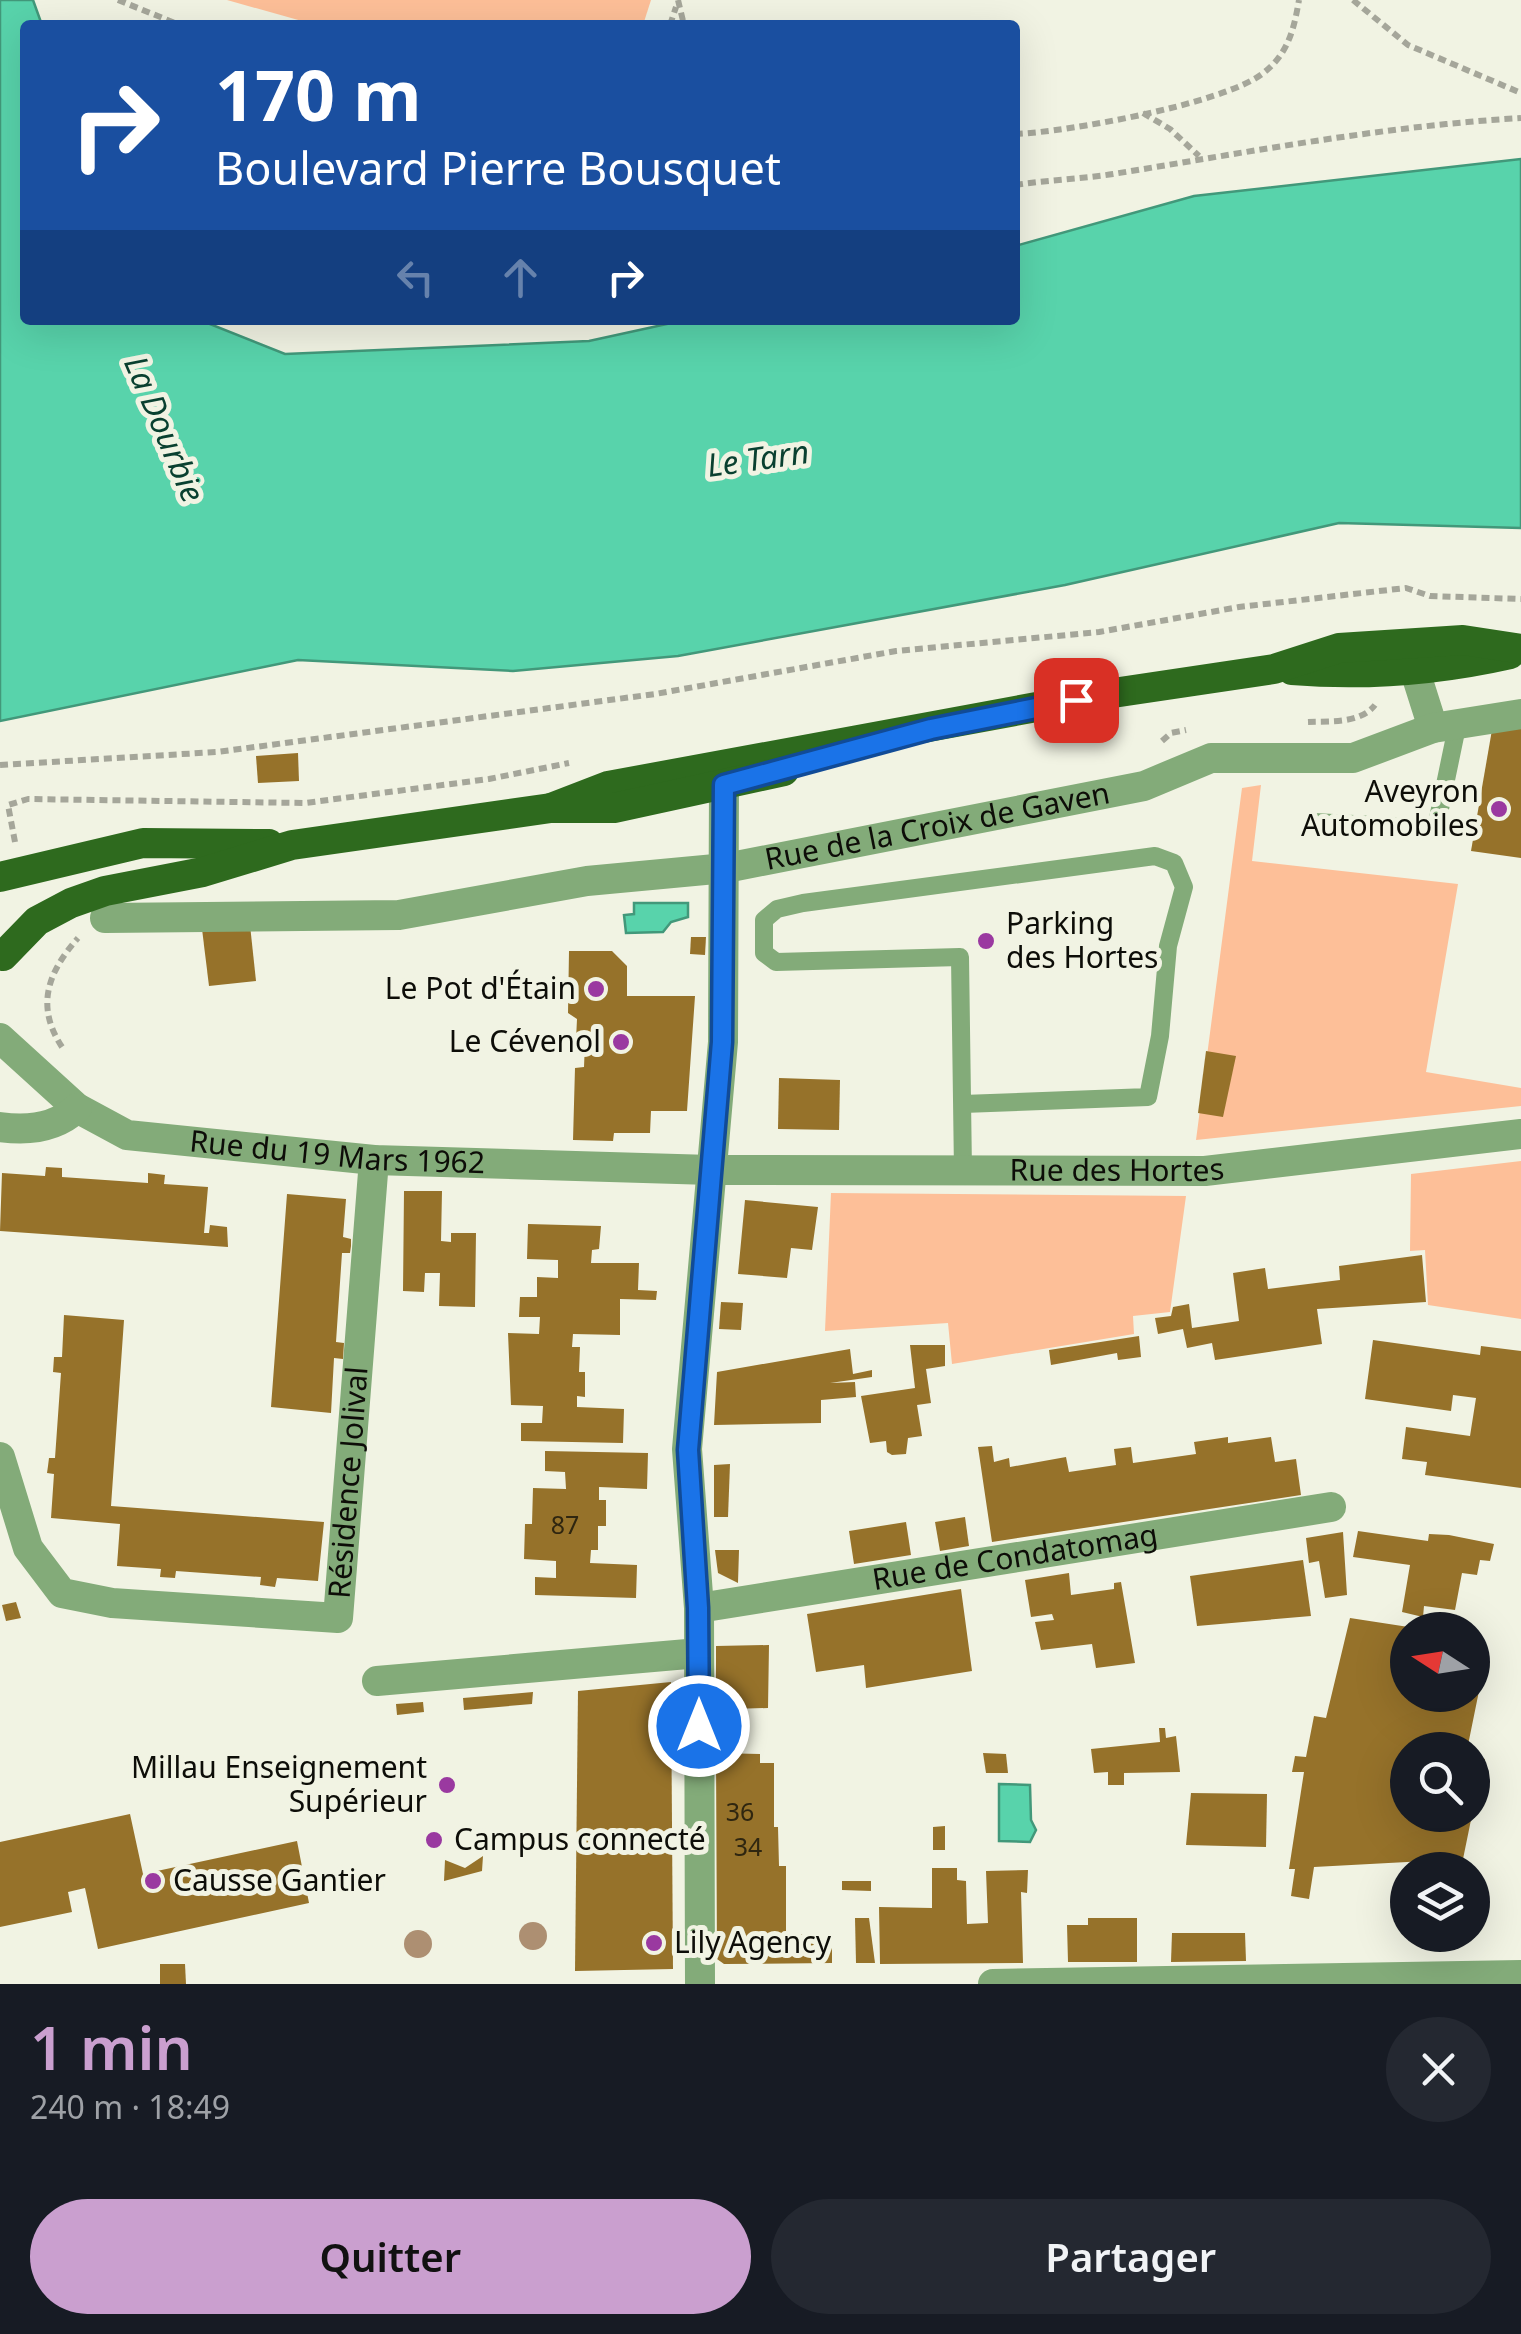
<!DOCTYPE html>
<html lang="fr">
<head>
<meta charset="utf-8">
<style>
  body { margin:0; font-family:"Noto Sans",sans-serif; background:#242831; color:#f1f3f6; height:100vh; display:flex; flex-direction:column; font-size:38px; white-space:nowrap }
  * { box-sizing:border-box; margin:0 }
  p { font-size:32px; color:#9ea1a6 }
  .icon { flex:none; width:55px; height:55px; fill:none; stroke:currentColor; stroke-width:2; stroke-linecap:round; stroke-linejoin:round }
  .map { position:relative; height:1984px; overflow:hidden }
  .sheet { display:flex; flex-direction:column; background:#171b24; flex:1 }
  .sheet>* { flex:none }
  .guide { position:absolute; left:20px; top:20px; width:1000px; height:305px; border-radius:10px; box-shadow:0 10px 40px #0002; background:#1a4fa0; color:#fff; overflow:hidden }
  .needle { width:65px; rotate:282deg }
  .controls { position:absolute; left:1390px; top:1612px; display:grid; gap:20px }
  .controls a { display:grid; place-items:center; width:100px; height:100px; border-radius:50%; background:#171b24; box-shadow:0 10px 40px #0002; font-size:50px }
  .pin { position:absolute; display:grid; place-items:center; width:85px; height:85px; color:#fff; margin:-42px; border-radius:20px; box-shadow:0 5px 15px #0006 }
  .me { position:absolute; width:110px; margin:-55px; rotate:0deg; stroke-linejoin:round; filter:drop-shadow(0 0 8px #0008) }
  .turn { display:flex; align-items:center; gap:35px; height:210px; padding:0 30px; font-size:45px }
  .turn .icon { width:130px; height:130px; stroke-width:2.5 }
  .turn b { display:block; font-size:70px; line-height:85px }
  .lanes { display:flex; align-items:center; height:95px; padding:0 30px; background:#0003; justify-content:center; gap:50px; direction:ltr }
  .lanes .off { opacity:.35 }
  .round { display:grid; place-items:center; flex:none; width:105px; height:105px; border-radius:52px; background:#242831 }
  .head { display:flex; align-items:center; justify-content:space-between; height:170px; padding:0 30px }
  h1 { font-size:60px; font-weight:600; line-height:75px; color:#ca9fcf }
  .action { display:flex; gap:20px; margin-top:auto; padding:20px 30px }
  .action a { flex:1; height:115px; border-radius:60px; background:#ca9fcf; color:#111; font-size:40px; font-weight:600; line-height:115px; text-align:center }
  .action a+a { background:#242831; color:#f1f3f6 }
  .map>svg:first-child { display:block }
  .green { fill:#fdbf98 }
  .water { fill:#58d3ab; stroke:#42987a; stroke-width:2.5 }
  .building { fill:#96722a }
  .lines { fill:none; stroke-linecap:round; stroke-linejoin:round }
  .path { stroke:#a5a69a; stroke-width:6; stroke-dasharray:8 5; stroke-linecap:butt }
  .lane { stroke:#83ab79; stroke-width:18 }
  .street { stroke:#83ab79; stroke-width:30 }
  .primary { stroke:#2e6a1e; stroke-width:30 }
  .tree { fill:#ad8f72 }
  .route-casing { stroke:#114b97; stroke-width:25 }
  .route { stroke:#1a73e8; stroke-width:18 }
  .poi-dot { fill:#9a39a0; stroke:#f1f3e3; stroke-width:4 }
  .labels { text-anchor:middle; stroke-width:10; stroke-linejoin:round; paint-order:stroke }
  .number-label { font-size:25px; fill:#2f2610 }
  .poi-label { font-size:30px; fill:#0d0d08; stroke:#f1f3e3; text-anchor:end }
  .street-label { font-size:30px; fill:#0d0d08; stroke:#f1f3e3 }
  .water-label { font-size:32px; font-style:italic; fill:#094030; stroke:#f1f3e3 }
</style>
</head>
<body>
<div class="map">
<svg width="1521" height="1984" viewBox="0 0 1521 1984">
  <rect width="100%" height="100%" fill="#f1f3e3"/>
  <g class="green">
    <path d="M 227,0 L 651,0 L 643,25 L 316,25 Z"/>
    <path d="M 1261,785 L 1252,861 L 1458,884 L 1426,1072 L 1521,1088 L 1521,1106 L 1196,1140 L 1242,788 Z"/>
    <path d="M 1521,1161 L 1521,1319 L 1428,1305 L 1425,1250 L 1410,1251 L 1411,1174 Z"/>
    <path d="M 831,1193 L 1186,1196 L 1170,1312 L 1133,1316 L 1134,1334 L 952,1364 L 948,1323 L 825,1331 Z"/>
  </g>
  <g class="water">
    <path d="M 0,0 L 33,0 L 42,25 L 25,25 L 25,320 L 200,320 L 285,354 L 589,341 L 685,320 L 1015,320 L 1015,246 L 1194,196 L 1521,159 L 1521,528 L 1339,523 L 1065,585 L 678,656 L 513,671 L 298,660 L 0,721 Z"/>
    <path d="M 634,903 L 688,903 L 688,917 L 671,922 L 663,932 L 626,933 L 624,915 L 634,914 Z"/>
    <path d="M 999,1784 L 1030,1785 L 1031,1820 L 1036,1830 L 1030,1842 L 999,1841 Z"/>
  </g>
  <g class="building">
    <path d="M 1493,724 L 1521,728 L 1521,858 L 1471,851 Z"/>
    <path d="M 298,753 L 299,781 L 258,783 L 256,756 Z"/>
    <path d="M 250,925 L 256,981 L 209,986 L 202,929 Z"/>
    <path d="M 691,937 L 706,937 L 705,955 L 690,954 Z"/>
    <path d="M 569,951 L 612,951 L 627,966 L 627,996 L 695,996 L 687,1111 L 651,1111 L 650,1133 L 614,1133 L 613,1141 L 573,1140 L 575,1068 L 584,1067 L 585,1042 L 576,1040 L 577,1019 L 568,1013 Z"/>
    <path d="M 1206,1051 L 1236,1056 L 1223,1117 L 1198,1113 Z"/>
    <path d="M 779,1078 L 840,1080 L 839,1130 L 778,1129 Z"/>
    <path d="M 46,1167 L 62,1168 L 62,1177 L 148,1183 L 148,1173 L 157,1174 L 165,1175 L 164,1184 L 208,1187 L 204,1233 L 209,1233 L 210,1225 L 227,1227 L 228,1247 L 0,1231 L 2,1173 L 45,1176 Z"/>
    <path d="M 404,1191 L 442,1191 L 441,1241 L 451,1242 L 451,1233 L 476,1233 L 475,1307 L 439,1306 L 440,1273 L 425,1273 L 424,1292 L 403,1291 Z"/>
    <path d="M 287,1194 L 346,1199 L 343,1237 L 351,1239 L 351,1246 L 350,1253 L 342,1253 L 336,1342 L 344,1343 L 343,1359 L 334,1358 L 331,1413 L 271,1407 Z"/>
    <path d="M 745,1200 L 818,1207 L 812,1250 L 791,1248 L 787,1278 L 738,1274 Z"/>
    <path d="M 528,1224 L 601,1226 L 599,1249 L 592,1250 L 591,1263 L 639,1263 L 638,1290 L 657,1291 L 656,1300 L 620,1299 L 620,1335 L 573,1334 L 572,1347 L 580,1347 L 579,1372 L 585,1372 L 585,1397 L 577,1396 L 577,1407 L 624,1409 L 623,1443 L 521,1441 L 521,1423 L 542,1423 L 543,1406 L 511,1405 L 508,1333 L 539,1334 L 540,1317 L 519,1317 L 520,1297 L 537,1297 L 537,1277 L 558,1278 L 558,1260 L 527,1259 Z"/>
    <path d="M 1422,1255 L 1426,1302 L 1317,1309 L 1322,1344 L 1215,1360 L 1212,1343 L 1187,1348 L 1183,1329 L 1158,1334 L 1155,1318 L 1171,1316 L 1173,1307 L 1189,1304 L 1192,1328 L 1239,1321 L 1233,1273 L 1265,1268 L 1268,1289 L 1340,1280 L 1339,1266 Z"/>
    <path d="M 721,1302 L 743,1303 L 741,1330 L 719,1329 Z"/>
    <path d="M 64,1315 L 124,1320 L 111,1506 L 324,1522 L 318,1581 L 277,1578 L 275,1587 L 260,1585 L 261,1577 L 176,1571 L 175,1578 L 160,1577 L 161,1569 L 117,1566 L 120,1524 L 51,1518 L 54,1474 L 47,1473 L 48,1466 L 49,1458 L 55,1458 L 61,1373 L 53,1372 L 54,1357 L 62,1357 Z"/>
    <path d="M 1139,1336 L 1141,1357 L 1118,1360 L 1117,1353 L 1051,1365 L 1049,1350 Z"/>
    <path d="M 1373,1340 L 1480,1355 L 1481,1346 L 1521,1351 L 1521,1488 L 1425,1475 L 1427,1462 L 1402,1459 L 1406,1427 L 1470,1436 L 1476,1398 L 1453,1395 L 1451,1411 L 1365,1399 Z"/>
    <path d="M 910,1345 L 945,1345 L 945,1366 L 926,1369 L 931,1403 L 917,1405 L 922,1436 L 908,1438 L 906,1454 L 892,1455 L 887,1452 L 886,1441 L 870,1443 L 861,1396 L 915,1388 Z"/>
    <path d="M 850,1349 L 853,1374 L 872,1370 L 872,1377 L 830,1383 L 855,1382 L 856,1397 L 821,1400 L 821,1423 L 714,1425 L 717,1372 Z"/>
    <path d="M 1228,1437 L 1228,1443 L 1271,1437 L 1275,1462 L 1296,1459 L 1301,1495 L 992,1542 L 978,1447 L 992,1446 L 994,1462 L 1009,1458 L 1010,1467 L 1066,1457 L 1069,1472 L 1116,1465 L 1114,1449 L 1131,1447 L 1133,1463 L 1196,1454 L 1194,1442 Z"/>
    <path d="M 545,1451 L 648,1453 L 647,1489 L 599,1487 L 599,1500 L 606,1500 L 606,1526 L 598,1526 L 598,1550 L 591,1550 L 590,1563 L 637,1565 L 636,1598 L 535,1595 L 535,1577 L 556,1578 L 556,1561 L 524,1559 L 525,1524 L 532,1524 L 533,1488 L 566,1489 L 565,1472 L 545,1471 Z"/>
    <path d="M 730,1464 L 728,1517 L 714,1517 L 714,1465 Z"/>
    <path d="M 965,1517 L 969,1546 L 940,1551 L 935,1522 Z"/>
    <path d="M 906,1522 L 911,1555 L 854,1564 L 849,1531 Z"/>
    <path d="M 1358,1531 L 1428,1541 L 1429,1534 L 1449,1535 L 1494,1544 L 1490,1561 L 1480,1560 L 1477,1575 L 1462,1573 L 1455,1610 L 1424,1606 L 1423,1617 L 1402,1612 L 1410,1565 L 1353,1557 Z"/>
    <path d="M 1343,1532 L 1347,1595 L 1325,1598 L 1319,1561 L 1309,1563 L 1306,1538 Z"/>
    <path d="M 715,1550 L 739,1550 L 738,1583 L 718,1573 Z"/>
    <path d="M 1303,1560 L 1311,1616 L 1197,1626 L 1190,1576 Z"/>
    <path d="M 1069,1573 L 1071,1595 L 1114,1589 L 1114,1583 L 1121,1582 L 1135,1663 L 1096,1668 L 1092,1644 L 1041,1650 L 1035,1622 L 1054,1620 L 1052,1614 L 1031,1617 L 1025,1580 Z"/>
    <path d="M 961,1589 L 972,1671 L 866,1688 L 864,1665 L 816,1672 L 807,1614 Z"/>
    <path d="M 16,1602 L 21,1618 L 6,1621 L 2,1605 Z"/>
    <path d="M 1350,1618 L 1415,1628 L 1408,1630 L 1403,1680 L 1408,1681 L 1408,1695 L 1472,1695 L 1472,1690 L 1479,1691 L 1467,1750 L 1408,1750 L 1408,1815 L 1472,1815 L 1463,1859 L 1314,1867 L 1309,1899 L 1291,1896 L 1295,1869 L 1289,1869 L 1304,1772 L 1292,1772 L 1295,1756 L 1306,1757 L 1314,1716 L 1326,1718 Z"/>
    <path d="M 769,1645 L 768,1708 L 730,1709 L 731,1722 L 716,1723 L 716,1646 Z"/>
    <path d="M 671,1682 L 673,1969 L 575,1971 L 578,1691 Z"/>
    <path d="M 533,1692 L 532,1704 L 464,1710 L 463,1698 Z"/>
    <path d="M 423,1702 L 424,1712 L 397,1715 L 396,1704 Z"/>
    <path d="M 1159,1728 L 1165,1728 L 1166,1738 L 1176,1736 L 1180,1772 L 1124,1773 L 1124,1785 L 1108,1785 L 1108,1772 L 1094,1773 L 1091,1749 L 1160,1742 Z"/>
    <path d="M 716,1753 L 760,1754 L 760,1763 L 774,1763 L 774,1827 L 778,1827 L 779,1866 L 786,1866 L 786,1934 L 832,1935 L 832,1963 L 724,1964 L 717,1959 Z"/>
    <path d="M 983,1753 L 1006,1754 L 1008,1773 L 986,1773 Z"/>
    <path d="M 1472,1756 L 1485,1759 L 1474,1800 L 1472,1800 Z"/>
    <path d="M 1191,1793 L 1267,1794 L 1266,1847 L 1186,1845 Z"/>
    <path d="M 130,1814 L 143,1874 L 297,1841 L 309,1903 L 98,1949 L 85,1888 L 68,1892 L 72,1912 L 0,1927 L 0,1842 Z"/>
    <path d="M 945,1826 L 945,1850 L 933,1850 L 933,1827 Z"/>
    <path d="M 483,1856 L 482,1871 L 444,1881 L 445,1860 L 465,1868 Z"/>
    <path d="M 932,1868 L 957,1868 L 957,1880 L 966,1881 L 967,1924 L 988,1923 L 986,1871 L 1028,1870 L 1027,1893 L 1021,1892 L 1023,1963 L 880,1964 L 879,1907 L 932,1908 Z"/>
    <path d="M 842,1881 L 871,1881 L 871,1891 L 842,1890 Z"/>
    <path d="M 855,1918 L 869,1918 L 875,1963 L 856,1963 Z"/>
    <path d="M 1088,1918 L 1137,1918 L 1137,1962 L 1068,1962 L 1067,1925 L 1088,1925 Z"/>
    <path d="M 1172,1933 L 1245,1933 L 1246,1961 L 1171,1962 Z"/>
    <path d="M 160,1964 L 185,1964 L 186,1984 L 160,1984 Z"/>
  </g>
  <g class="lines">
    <g class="path">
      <path d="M 118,0 L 180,25"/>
      <path d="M 678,0 L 684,25"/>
      <path d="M 1353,0 L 1408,45 L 1521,93"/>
      <path d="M 670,25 L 676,7"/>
      <path d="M 1143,113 L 1170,129 L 1199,156"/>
      <path d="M 1015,134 C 1067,132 1222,104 1262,74 C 1288,55 1294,29 1299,0"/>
      <path d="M 1015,185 C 1048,180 1081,179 1113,174 C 1249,152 1384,126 1521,118"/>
      <path d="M 1308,722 C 1330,721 1360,724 1375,705"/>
      <path d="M 1162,741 L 1171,733 L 1186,730"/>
      <path d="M 0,765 L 217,752 L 655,694 L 896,651 L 1099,632 L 1239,607 L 1406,588 L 1430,596 L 1521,599"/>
      <path d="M 15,842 L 8,805 L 28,799 L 305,803 L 489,779 L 569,763"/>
      <path d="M 62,1047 C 35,1006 48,972 78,938"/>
    </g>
    <g class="lane">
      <path d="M 1313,822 L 1436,828 L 1458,722"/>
      <path d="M 963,1104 L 1148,1097 L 1160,1036 L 1168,946 L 1184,887 L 1174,863 L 1155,856 L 803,903 L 777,909 L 764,920 L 764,953 L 776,962 L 960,957 L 963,1171"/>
    </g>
    <g class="street">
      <path d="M 1414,668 L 1433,728"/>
      <path id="s1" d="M 105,918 L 399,915 L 587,881 L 726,868 L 1144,786 L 1211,758 L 1353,758 L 1433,728 L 1521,714"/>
      <path id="s2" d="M 0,1038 L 77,1108 L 127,1135 L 374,1160 L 711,1170 L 1205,1171 L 1521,1134"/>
      <path d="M 0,1127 C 28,1131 56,1128 77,1108"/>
      <path id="s3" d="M 0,1457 L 28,1548 L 62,1593 L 112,1603 L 338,1618 L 374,1160"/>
      <path id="s4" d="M 699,1608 L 1331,1507"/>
      <path d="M 377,1681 L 699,1653"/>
      <path d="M 700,1984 L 699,1608 L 687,1449 L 723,1042 L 724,785"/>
      <path d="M 993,1984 L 1521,1975"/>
    </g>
    <g class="primary">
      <path d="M 1292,670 C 1365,676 1439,670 1510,654"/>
      <path d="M 551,808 L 608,786 L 1113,693 L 1274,669 L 1339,648 L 1463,640 L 1521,649"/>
      <path d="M 0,877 L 143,843 L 269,844"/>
      <path d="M 3,956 L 37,921 L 71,903 L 105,891 L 203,872 L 292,845 L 551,808 L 614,808 L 784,771"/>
    </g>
  </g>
  <g class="tree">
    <circle cx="533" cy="1936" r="14"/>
    <circle cx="418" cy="1944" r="14"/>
  </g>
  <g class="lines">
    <g class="route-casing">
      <path id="route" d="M 699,1726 L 698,1608 L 688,1450 L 722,1042 L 724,785 L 931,729 L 1076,700"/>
    </g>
    <use href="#route" class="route"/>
  </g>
  <g class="poi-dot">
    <circle cx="1499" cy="809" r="10"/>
    <circle cx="986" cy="941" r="10"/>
    <circle cx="596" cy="989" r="10"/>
    <circle cx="621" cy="1042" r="10"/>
    <circle cx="447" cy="1785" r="10"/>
    <circle cx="434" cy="1840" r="10"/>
    <circle cx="153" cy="1881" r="10"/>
    <circle cx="654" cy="1943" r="10"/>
  </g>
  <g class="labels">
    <g class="number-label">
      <text x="565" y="1534">87</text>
      <text x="740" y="1821">36</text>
      <text x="748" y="1856">34</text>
    </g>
    <g class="poi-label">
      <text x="1479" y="802">Aveyron<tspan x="1479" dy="34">Automobiles</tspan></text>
      <text x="1006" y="934" text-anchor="start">Parking<tspan x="1006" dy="34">des Hortes</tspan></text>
      <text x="576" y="999">Le Pot d'Étain</text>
      <text x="601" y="1052">Le Cévenol</text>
      <text x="427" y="1778">Millau Enseignement<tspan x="427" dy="34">Supérieur</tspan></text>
      <text x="454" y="1850" text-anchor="start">Campus connecté</text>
      <text x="173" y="1891" text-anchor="start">Causse Gantier</text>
      <text x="674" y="1953" text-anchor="start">Lily Agency</text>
    </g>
    <g class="street-label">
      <text dy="10" stroke="none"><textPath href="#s1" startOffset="840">Rue de la Croix de Gaven</textPath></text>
      <text dy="10" stroke="none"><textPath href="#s2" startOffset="372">Rue du 19 Mars 1962</textPath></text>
      <text dy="10" stroke="none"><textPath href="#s2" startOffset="1152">Rue des Hortes</textPath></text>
      <text dy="10" stroke="none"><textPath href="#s3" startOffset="565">Résidence Jolival</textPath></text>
      <text dy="10" stroke="none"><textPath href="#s4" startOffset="320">Rue de Condatomag</textPath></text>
    </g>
    <g class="water-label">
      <text transform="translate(164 429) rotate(67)" y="11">La Dourbie</text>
      <text transform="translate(758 459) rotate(-8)" y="11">Le Tarn</text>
    </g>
  </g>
</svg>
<div class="controls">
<a><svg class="needle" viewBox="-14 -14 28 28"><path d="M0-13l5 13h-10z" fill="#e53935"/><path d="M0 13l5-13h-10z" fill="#9ea1a6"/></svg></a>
<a><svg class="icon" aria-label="search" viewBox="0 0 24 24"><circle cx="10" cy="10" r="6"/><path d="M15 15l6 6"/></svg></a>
<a><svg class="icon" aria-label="layers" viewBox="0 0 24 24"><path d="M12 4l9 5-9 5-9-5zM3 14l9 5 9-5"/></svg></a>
</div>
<div class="pin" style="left:1076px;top:700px;background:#d93025"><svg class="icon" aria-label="arrive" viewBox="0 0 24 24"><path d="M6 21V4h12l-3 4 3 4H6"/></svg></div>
<svg class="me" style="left:699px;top:1726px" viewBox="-20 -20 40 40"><circle r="17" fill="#1a73e8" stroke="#fff" stroke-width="3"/><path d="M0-11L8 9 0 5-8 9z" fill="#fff"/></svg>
<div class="guide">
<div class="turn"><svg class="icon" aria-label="right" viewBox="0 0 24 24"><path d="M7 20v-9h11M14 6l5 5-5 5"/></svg><div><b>170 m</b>Boulevard Pierre Bousquet</div></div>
<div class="lanes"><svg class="icon off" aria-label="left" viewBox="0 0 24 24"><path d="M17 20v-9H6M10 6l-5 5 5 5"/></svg><svg class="icon off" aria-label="ahead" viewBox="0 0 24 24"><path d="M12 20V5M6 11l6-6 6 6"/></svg><svg class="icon" aria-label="right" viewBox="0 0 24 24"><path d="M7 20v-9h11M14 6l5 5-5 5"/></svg></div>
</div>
</div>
<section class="sheet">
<div class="head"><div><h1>1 min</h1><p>240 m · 18:49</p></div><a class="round"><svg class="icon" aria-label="close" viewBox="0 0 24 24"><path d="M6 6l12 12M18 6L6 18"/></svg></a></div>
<div class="action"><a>Quitter</a><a>Partager</a></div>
</section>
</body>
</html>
